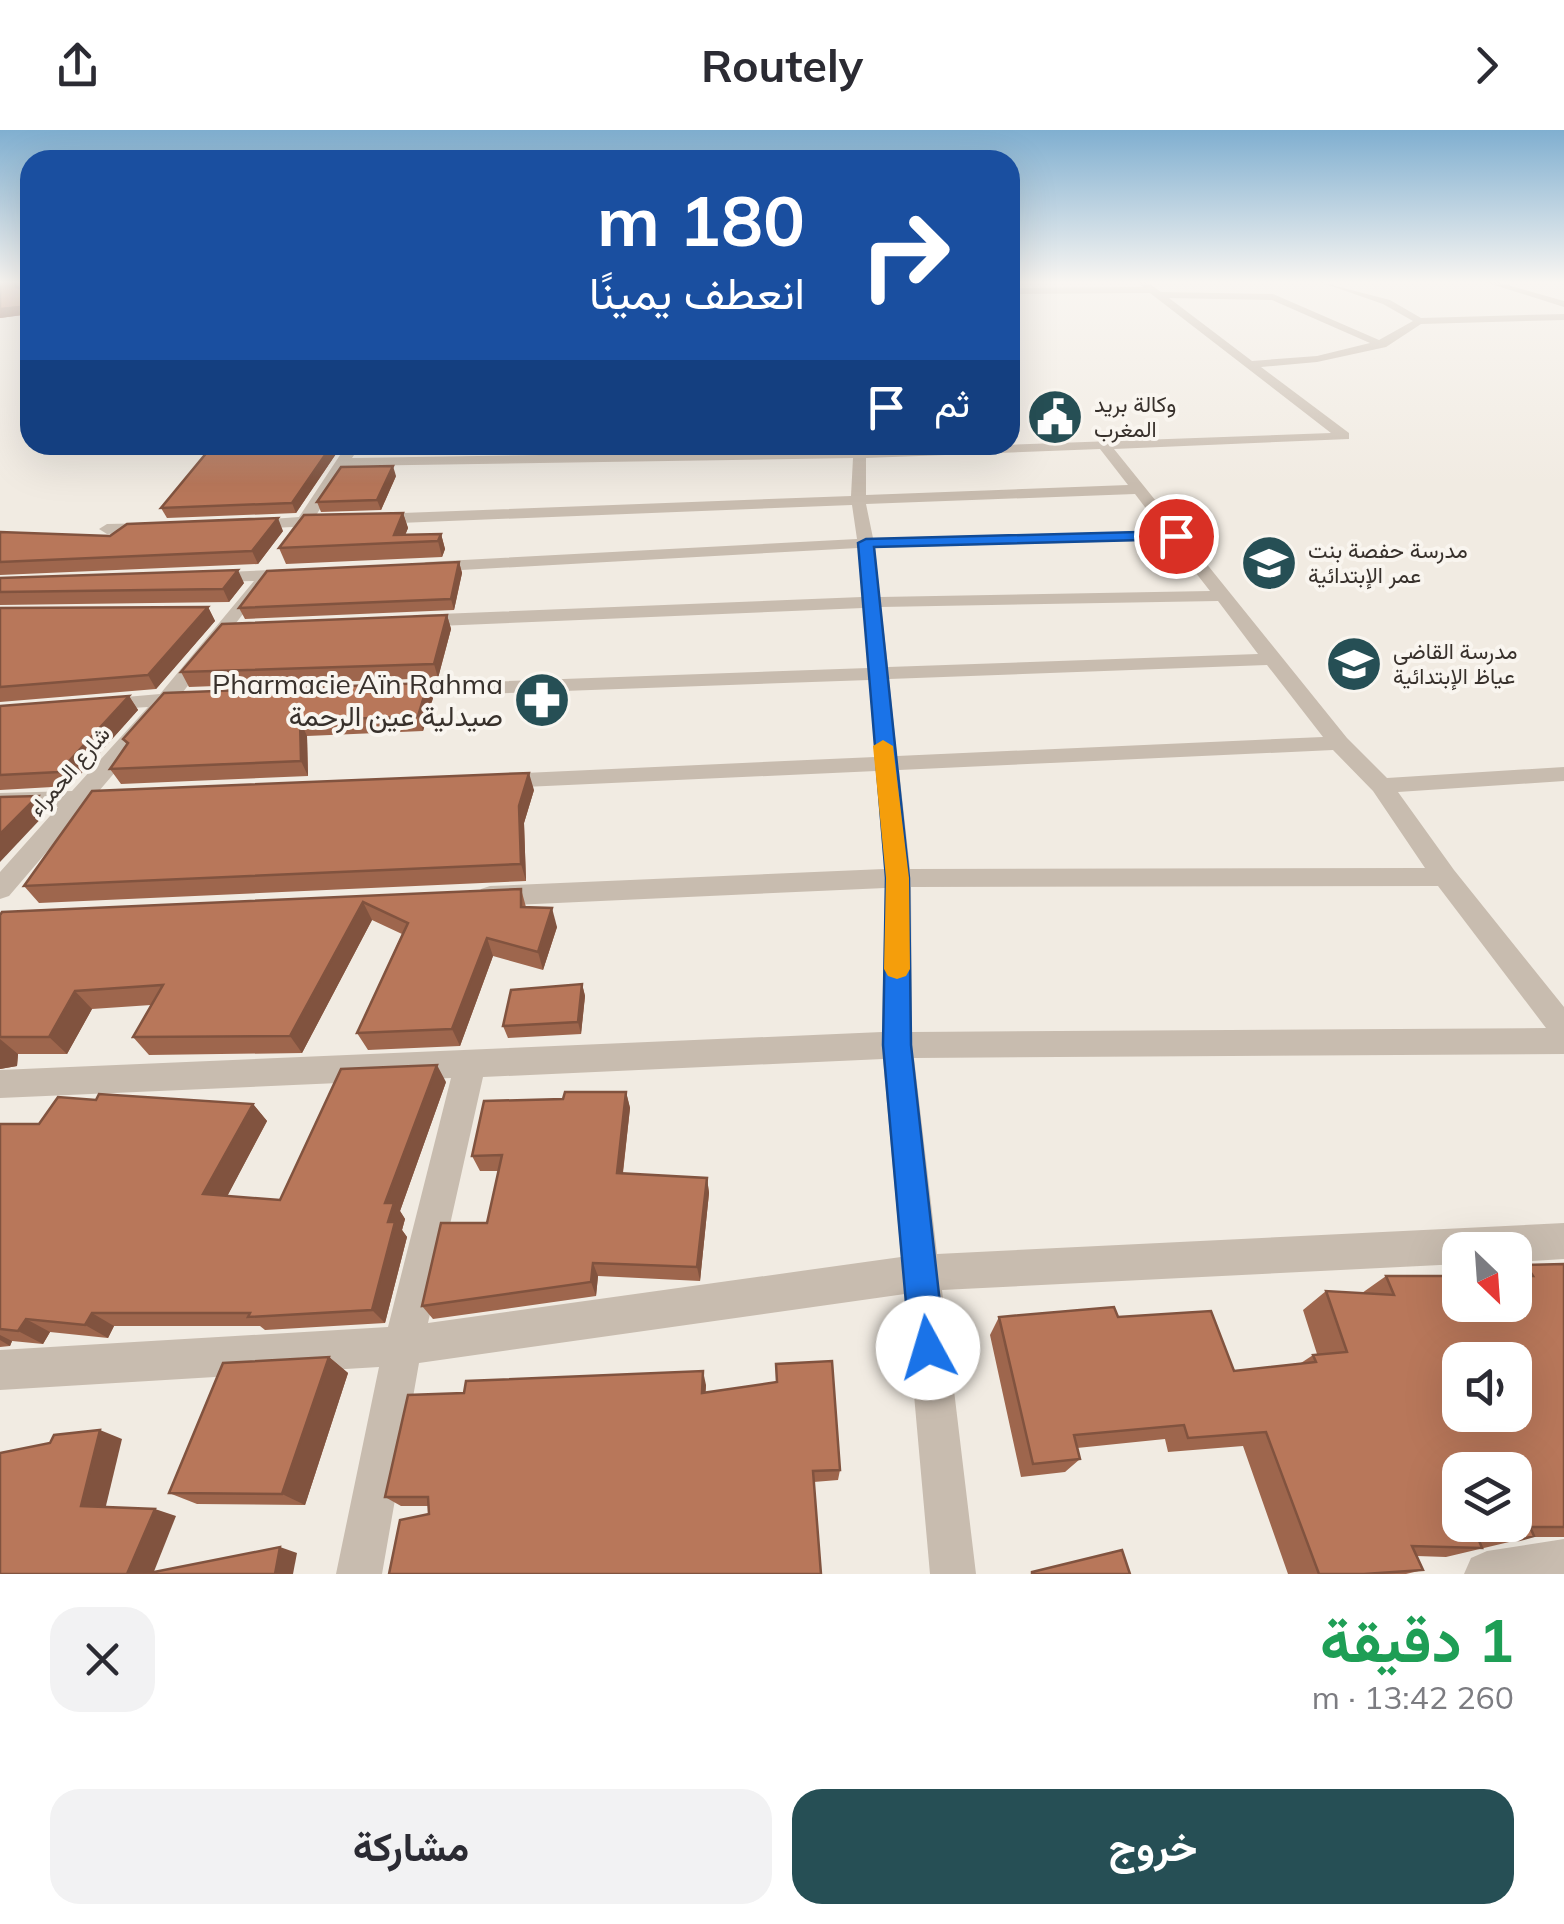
<!DOCTYPE html>
<html lang="ar">
<head>
<meta charset="utf-8">
<style>
  body { margin:0; font-family:Mulish,Vazirmatn,sans-serif; background:#f2f2f3; color:#2b2b33; direction:rtl; height:100vh; display:flex; flex-direction:column; font-size:38px; white-space:nowrap }
  * { box-sizing:border-box; margin:0 }
  p { font-size:32px; color:#7c7c81 }
  .icon { flex:none; width:55px; height:55px; fill:none; stroke:currentColor; stroke-width:2; stroke-linecap:round; stroke-linejoin:round }
  .map { position:relative; height:1444px; overflow:hidden; direction:ltr }
  .details { display:flex; flex-direction:column; background:#fff; flex:1 }
  .details>* { flex:none }
  .guide { position:absolute; left:20px; top:20px; width:1000px; height:305px; border-radius:30px; box-shadow:0 10px 40px #0002; direction:rtl; background:#1a4fa0; color:#fff; overflow:hidden }
  .needle { width:65px; rotate:155deg }
  .fabs { position:absolute; left:1442px; top:1102px; display:grid; gap:20px }
  .fabs a { display:grid; place-items:center; width:90px; height:90px; border-radius:20px; background:#fff; box-shadow:0 10px 40px #0002; font-size:50px }
  .pin { position:absolute; display:grid; place-items:center; width:85px; height:85px; color:#fff; margin:-42px; border:5px solid #fff; border-radius:50%; box-shadow:0 2px 10px #0007 }
  .me { position:absolute; width:110px; margin:-55px; rotate:354deg; stroke-linejoin:round; filter:drop-shadow(0 0 8px #0008) }
  .turn { display:flex; align-items:center; gap:35px; height:210px; padding:0 50px; font-size:45px }
  .turn .icon { width:130px; height:130px; stroke-width:2.5 }
  .turn b { display:block; font-size:70px; line-height:85px }
  .then { display:flex; align-items:center; height:95px; padding:0 50px; background:#0003; gap:20px; font-size:38px }
  .round { display:grid; place-items:center; flex:none; width:105px; height:105px; border-radius:30px; background:#f2f2f3 }
  .overview { display:flex; align-items:center; justify-content:space-between; height:170px; padding:0 50px }
  h1 { font-size:60px; font-weight:700; line-height:75px; color:#1e9e55 }
  .button { display:flex; gap:20px; margin-top:auto; padding:20px 50px }
  .button a { flex:1; height:115px; border-radius:30px; background:#264f55; color:#fff; font-size:40px; font-weight:700; line-height:115px; text-align:center }
  .button a+a { background:#f2f2f3; color:#2b2b33 }
  header { display:flex; justify-content:space-between; align-items:center; height:130px; padding:0 50px; background:#fff; font-size:45px; font-weight:700 }
  .map>svg:first-child { display:block }
  .lines { fill:none; stroke-linecap:round; stroke-linejoin:round }
  .street { fill:#c8bcaf; fill-rule:evenodd }
  .wall { fill:#9e664d }
  .shaded-wall { fill:#81533f }
  .building { fill:#b8775a; stroke:#81533f; stroke-width:2.5; fill-rule:evenodd }
  .route { fill:#1a73e8; stroke:#114b97; stroke-width:2.5 }
  .slow { fill:#f59e0b }
  .labels { text-anchor:middle; stroke-width:8; stroke-linejoin:round; paint-order:stroke }
  .far-poi-label { font-size:22px; fill:#38312c; stroke:#f9f5ef; text-anchor:start }
  .far-street-label { font-size:22px; fill:#38312c; stroke:#f9f5ef }
  .poi-label { font-size:28px; fill:#38312c; stroke:#f9f5ef; text-anchor:end }
</style>
</head>
<body>
<header><svg class="icon" aria-label="forward" viewBox="0 0 24 24"><path d="M9 5l7 7-7 7"/></svg>Routely<svg class="icon" aria-label="share" viewBox="0 0 24 24"><path d="M12 15V3M7 8l5-5 5 5M5 13v7h14v-7"/></svg></header>
<div class="map">
<svg width="1564" height="1444" viewBox="0 0 1564 1444">
  <rect width="100%" height="100%" fill="#f1ebe2"/>
  <g class="lines">
    <g class="street">
      <path d="M 1138,152 L 1147,152 L 1161,162 L 1273,164 L 1379,210 L 1413,191 L 1383,174 L 1320,152 L 1390,170 L 1421,188 L 1564,184 L 1564,190 L 1421,194 L 1386,217 L 1317,232 L 1261,237 L 1349,303 L 1349,309 L 1114,319 L 1347,608 L 1387,648 L 1564,637 L 1564,651 L 1398,662 L 1454,740 L 1564,877 L 1564,924 L 914,928 L 937,1124 L 1564,1093 L 1564,1129 L 1515,1132 L 1515,1120 L 1460,1120 L 1460,1134 L 942,1160 L 976,1444 L 930,1444 L 905,1164 L 419,1233 L 382,1444 L 336,1444 L 379,1237 L 0,1260 L 0,1220 L 388,1197 L 451,948 L 0,968 L 0,940 L 882,902 L 885,758 L 490,776 L 481,773 L 477,766 L 481,759 L 490,756 L 884,739 L 876,641 L 500,658 L 489,651 L 500,644 L 875,627 L 869,550 L 399,567 L 389,561 L 399,555 L 868,538 L 863,478 L 414,497 L 405,491 L 414,485 L 862,467 L 858,418 L 426,442 L 418,437 L 426,432 L 857,409 L 852,375 L 375,394 L 367,389 L 375,384 L 851,366 L 853,328 L 347,336 L 315,387 L 336,388 L 336,394 L 309,396 L 297,408 L 289,403 L 293,397 L 250,399 L 242,394 L 244,391 L 299,387 L 346,316 L 351,315 L 358,319 L 352,328 L 853,320 L 853,315 L 867,315 L 867,320 L 1331,303 L 1150,163 L 1010,164 L 1010,158 L 1143,157 ZM 1169,168 L 1272,170 L 1370,213 L 1317,226 L 1252,231 ZM 1100,319 L 1128,355 L 866,365 L 866,328 ZM 1135,364 L 1163,401 L 873,408 L 866,374 ZM 1170,410 L 1210,461 L 880,467 L 875,418 ZM 1218,471 L 1258,524 L 888,537 L 881,477 ZM 1267,535 L 1323,607 L 897,626 L 889,549 ZM 1333,620 L 1373,661 L 1425,738 L 910,739 L 899,640 ZM 1438,756 L 1546,898 L 912,902 L 911,757 ZM 883,929 L 901,1127 L 428,1193 L 483,947 Z"/>
      <path d="M 1485,152 L 1497,152 L 1564,171 L 1564,177 Z"/>
      <path d="M 155,393 L 163,398 L 161,401 L 107,404 L 99,399 L 107,394 Z"/>
      <path d="M 296,439 L 305,444 L 302,448 L 269,450 L 183,562 L 196,564 L 199,568 L 196,572 L 172,575 L 99,661 L 129,662 L 133,668 L 129,674 L 85,677 L 9,766 L 0,769 L 0,742 L 58,677 L 0,679 L 0,663 L 72,661 L 148,577 L 99,580 L 89,574 L 92,570 L 160,564 L 254,451 L 206,452 L 197,447 L 200,443 Z"/>
      <path d="M 1564,1409 L 1564,1444 L 1464,1444 L 1471,1428 L 1487,1421 Z"/>
    </g>
  </g>
  <g class="wall">
    <path d="M 0,152 L 30,152 L 30,184 L 0,188 Z"/>
    <path d="M 213,315 L 342,315 L 296,383 L 167,388 L 161,378 Z"/>
    <path d="M 396,346 L 381,380 L 321,382 L 317,372 Z"/>
    <path d="M 403,383 L 408,398 L 405,405 L 441,404 L 445,419 L 442,427 L 286,434 L 279,418 Z"/>
    <path d="M 283,401 L 258,434 L 0,445 L 0,402 L 110,406 Z"/>
    <path d="M 459,432 L 462,443 L 454,480 L 245,489 L 239,478 Z"/>
    <path d="M 0,448 L 244,453 L 229,472 L 0,475 Z"/>
    <path d="M 208,477 L 215,491 L 156,559 L 0,572 L 0,478 Z"/>
    <path d="M 447,485 L 451,499 L 438,548 L 189,557 L 181,542 Z"/>
    <path d="M 129,566 L 138,580 L 70,656 L 0,660 L 0,576 Z"/>
    <path d="M 433,568 L 423,601 L 307,606 L 308,646 L 121,654 L 110,639 L 127,615 L 123,609 Z"/>
    <path d="M 534,660 L 524,693 L 526,751 L 39,773 L 24,756 Z"/>
    <path d="M 521,759 L 526,777 L 557,797 L 543,840 L 493,826 L 460,916 L 368,920 L 357,903 L 402,804 L 372,790 L 302,923 L 149,925 L 133,907 L 151,875 L 92,879 L 67,924 L 18,924 L 17,936 L 0,939 L 0,785 Z"/>
    <path d="M 582,854 L 585,866 L 581,904 L 508,908 L 503,896 Z"/>
    <path d="M 446,952 L 400,1081 L 405,1089 L 402,1100 L 407,1107 L 385,1193 L 265,1200 L 260,1196 L 114,1196 L 108,1208 L 50,1202 L 43,1214 L 12,1211 L 10,1216 L 0,1217 L 0,994 L 39,994 L 96,970 L 253,974 L 267,991 L 227,1066 L 280,1070 Z"/>
    <path d="M 626,962 L 630,978 L 623,1043 L 707,1048 L 709,1063 L 700,1151 L 598,1146 L 596,1166 L 433,1189 L 422,1176 L 487,1093 L 498,1041 L 480,1041 L 472,1026 L 563,969 Z"/>
    <path d="M 1564,1134 L 1564,1407 L 1530,1407 L 1446,1427 L 1417,1426 L 1423,1440 L 1406,1444 L 1288,1444 L 1243,1316 L 1168,1322 L 1165,1309 L 1077,1318 L 1080,1329 L 1065,1342 L 1021,1347 L 990,1205 L 999,1187 L 1118,1187 L 1234,1241 L 1301,1233 L 1313,1225 L 1317,1224 L 1303,1180 L 1326,1161 L 1362,1163 L 1386,1146 L 1515,1175 L 1515,1143 L 1526,1135 Z"/>
    <path d="M 329,1227 L 348,1243 L 305,1375 L 197,1374 L 169,1363 Z"/>
    <path d="M 706,1255 L 705,1263 L 840,1340 L 838,1350 L 429,1384 L 428,1376 L 401,1376 L 385,1367 L 464,1263 Z"/>
  </g>
  <g class="shaded-wall">
    <path d="M 30,176 L 30,184 L 0,188 L 0,179 Z"/>
    <path d="M 332,315 L 342,315 L 296,383 L 292,373 Z"/>
    <path d="M 393,336 L 396,346 L 381,380 L 377,370 Z"/>
    <path d="M 403,383 L 408,398 L 402,413 L 394,405 Z"/>
    <path d="M 278,388 L 283,401 L 258,434 L 252,421 Z"/>
    <path d="M 441,404 L 445,419 L 442,427 L 438,411 Z"/>
    <path d="M 459,432 L 462,443 L 454,480 L 451,469 Z"/>
    <path d="M 238,440 L 244,453 L 229,472 L 223,459 Z"/>
    <path d="M 208,477 L 215,491 L 156,559 L 148,545 Z"/>
    <path d="M 447,485 L 451,499 L 438,548 L 434,534 Z"/>
    <path d="M 428,553 L 433,568 L 423,601 L 418,586 Z"/>
    <path d="M 129,566 L 138,580 L 70,656 L 59,642 Z"/>
    <path d="M 300,591 L 307,606 L 308,646 L 301,631 Z"/>
    <path d="M 529,643 L 534,660 L 524,693 L 526,751 L 521,734 L 519,676 Z"/>
    <path d="M 38,666 L 49,680 L 0,732 L 0,704 Z"/>
    <path d="M 363,772 L 372,790 L 302,923 L 290,906 Z"/>
    <path d="M 552,778 L 557,797 L 543,840 L 538,822 Z"/>
    <path d="M 487,808 L 493,826 L 460,916 L 452,899 Z"/>
    <path d="M 582,854 L 585,866 L 581,904 L 578,892 Z"/>
    <path d="M 75,861 L 92,879 L 67,924 L 49,907 Z"/>
    <path d="M 0,909 L 18,924 L 17,936 L 0,939 Z"/>
    <path d="M 437,935 L 446,952 L 400,1081 L 405,1089 L 402,1100 L 407,1107 L 385,1193 L 372,1180 L 388,1092 L 385,1073 Z"/>
    <path d="M 626,962 L 630,978 L 621,1058 L 617,1043 Z"/>
    <path d="M 253,974 L 267,991 L 220,1080 L 203,1064 Z"/>
    <path d="M 707,1048 L 709,1063 L 700,1151 L 697,1137 Z"/>
    <path d="M 593,1133 L 598,1146 L 596,1166 L 591,1152 Z"/>
    <path d="M 92,1183 L 114,1196 L 108,1208 L 85,1195 Z"/>
    <path d="M 26,1189 L 50,1202 L 43,1214 L 18,1201 Z"/>
    <path d="M 0,1205 L 12,1211 L 10,1216 L 0,1210 Z"/>
    <path d="M 329,1227 L 348,1243 L 305,1375 L 282,1364 Z"/>
    <path d="M 703,1241 L 706,1255 L 705,1276 L 702,1263 Z"/>
    <path d="M 100,1300 L 122,1309 L 104,1384 L 81,1376 Z"/>
    <path d="M 155,1379 L 176,1386 L 153,1444 L 127,1444 Z"/>
    <path d="M 280,1417 L 297,1423 L 293,1444 L 275,1444 Z"/>
  </g>
  <g class="building">
    <path d="M 0,152 L 15,152 L 16,157 L 28,160 L 29,152 L 30,152 L 30,176 L 0,179 Z"/>
    <path d="M 213,315 L 332,315 L 292,373 L 161,378 Z"/>
    <path d="M 393,336 L 377,370 L 317,372 L 341,337 Z"/>
    <path d="M 403,383 L 394,405 L 441,404 L 438,411 L 279,418 L 304,385 Z"/>
    <path d="M 278,388 L 252,421 L 0,432 L 0,402 L 110,406 L 127,394 Z"/>
    <path d="M 459,432 L 451,469 L 239,478 L 267,441 Z"/>
    <path d="M 238,440 L 223,459 L 0,462 L 0,448 Z"/>
    <path d="M 208,477 L 148,545 L 0,557 L 0,478 Z"/>
    <path d="M 447,485 L 434,534 L 181,542 L 222,494 Z"/>
    <path d="M 428,553 L 418,586 L 300,591 L 301,631 L 110,639 L 128,613 L 123,609 L 164,563 Z"/>
    <path d="M 129,566 L 59,642 L 0,645 L 0,576 Z"/>
    <path d="M 529,643 L 519,676 L 521,734 L 24,756 L 92,661 Z"/>
    <path d="M 38,666 L 0,704 L 0,667 Z"/>
    <path d="M 521,759 L 521,777 L 552,778 L 538,822 L 487,808 L 452,899 L 357,903 L 408,793 L 363,772 L 290,906 L 133,907 L 163,855 L 75,861 L 49,907 L 0,907 L 0,785 L 2,782 Z"/>
    <path d="M 582,854 L 578,892 L 503,896 L 511,860 Z"/>
    <path d="M 437,935 L 385,1073 L 394,1073 L 388,1092 L 395,1092 L 372,1180 L 248,1187 L 250,1183 L 92,1183 L 85,1195 L 26,1189 L 18,1201 L 0,1199 L 0,994 L 39,994 L 58,967 L 96,970 L 99,964 L 253,974 L 203,1064 L 280,1070 L 341,939 Z"/>
    <path d="M 565,962 L 626,962 L 617,1043 L 707,1048 L 697,1137 L 593,1133 L 591,1152 L 422,1176 L 441,1093 L 487,1093 L 502,1025 L 472,1026 L 484,971 L 563,969 Z"/>
    <path d="M 1564,1134 L 1564,1397 L 1530,1397 L 1534,1406 L 1519,1410 L 1478,1408 L 1482,1418 L 1412,1416 L 1423,1440 L 1364,1444 L 1319,1444 L 1266,1302 L 1188,1308 L 1184,1295 L 1074,1305 L 1080,1329 L 1033,1334 L 999,1187 L 1114,1177 L 1118,1187 L 1211,1181 L 1234,1241 L 1316,1232 L 1313,1225 L 1347,1222 L 1326,1161 L 1394,1165 L 1386,1146 L 1460,1146 L 1460,1175 L 1515,1175 L 1515,1146 L 1533,1146 L 1526,1135 ZM 1460,1230 L 1515,1230 L 1515,1285 L 1460,1285 ZM 1460,1340 L 1515,1340 L 1515,1395 L 1460,1395 Z"/>
    <path d="M 329,1227 L 282,1364 L 169,1363 L 223,1233 Z"/>
    <path d="M 832,1231 L 840,1340 L 813,1341 L 821,1444 L 389,1444 L 400,1390 L 429,1384 L 428,1367 L 385,1367 L 408,1265 L 464,1263 L 466,1251 L 703,1241 L 702,1263 L 777,1252 L 776,1234 Z"/>
    <path d="M 100,1300 L 81,1376 L 155,1379 L 127,1444 L 0,1444 L 0,1323 L 50,1313 L 54,1305 Z"/>
    <path d="M 280,1417 L 275,1444 L 144,1444 Z"/>
    <path d="M 1122,1420 L 1130,1444 L 1032,1444 L 1032,1442 Z"/>
  </g>
  <linearGradient id="sky" x2="0" y2="1"><stop stop-color="#80afd0"/><stop offset="0.43" stop-color="#f9f6f2"/><stop offset="1" stop-color="#f9f6f2" stop-opacity="0"/></linearGradient>
  <rect width="1564" height="354" fill="url(#sky)"/>
  <path class="route" d="M 1176,401 L 1183,406 L 1181,409 L 874,417 L 909,748 L 911,915 L 945,1218 L 940,1231 L 928,1236 L 915,1231 L 910,1218 L 883,915 L 886,748 L 858,413 L 866,409 Z"/>
  <path class="slow" d="M 883,610 L 893,616 L 909,748 L 910,839 L 906,846 L 897,849 L 888,846 L 884,839 L 886,748 L 873,616 Z"/>
  <defs>
    <g id="civic-disc" transform="scale(2.875)"><circle r="9.5" fill="#264f55" stroke="#f9f5ef"/><path d="M-.6-6.5H3V-4.5H.6V-3L4-1V1h2V6H-6V1h2V-1L-.6-3ZM-1.2 2.5V6h2.4V2.5Z" fill="#fff"/></g>
    <g id="school-disc" transform="scale(2.875)"><circle r="9.5" fill="#264f55" stroke="#f9f5ef"/><path d="M0-5L7-2L0 1L-7-2ZM-4 1L0 2.5L4 1V4Q0 6-4 4Z" fill="#fff"/></g>
    <g id="pharmacy-disc" transform="scale(2.875)"><circle r="9.5" fill="#264f55" stroke="#f9f5ef"/><path d="M-2-6h4v4h4v4h-4v4h-4v-4h-4v-4h4Z" fill="#fff"/></g>
  </defs>
  <g fill-rule="evenodd">
    <use href="#civic-disc" x="1055" y="287"/>
    <use href="#school-disc" x="1269" y="433"/>
    <use href="#school-disc" x="1354" y="534"/>
    <use href="#pharmacy-disc" x="542" y="570"/>
  </g>
  <g class="labels">
    <g class="far-poi-label">
      <text x="1094" y="282">وكالة بريد<tspan x="1094" dy="25">المغرب</tspan></text>
      <text x="1308" y="428">مدرسة حفصة بنت<tspan x="1308" dy="25">عمر الإبتدائية</tspan></text>
      <text x="1393" y="529">مدرسة القاضي<tspan x="1393" dy="25">عياظ الإبتدائية</tspan></text>
    </g>
    <g class="far-street-label">
      <text transform="translate(69 641) rotate(-49)" y="8">شارع الحمراء</text>
    </g>
    <g class="poi-label">
      <text x="503" y="564">Pharmacie Aïn Rahma<tspan x="503" dy="32">صيدلية عين الرحمة</tspan></text>
    </g>
  </g>
</svg>
<div class="fabs">
<a><svg class="needle" viewBox="-14 -14 28 28"><path d="M0-13l5 13h-10z" fill="#e53935"/><path d="M0 13l5-13h-10z" fill="#7c7c81"/></svg></a>
<a><svg class="icon" aria-label="sound" viewBox="0 0 24 24"><path d="M4 9h4l5-4v14l-5-4H4zM17 9q2 3 0 6"/></svg></a>
<a><svg class="icon" aria-label="layers" viewBox="0 0 24 24"><path d="M12 4l9 5-9 5-9-5zM3 14l9 5 9-5"/></svg></a>
</div>
<div class="pin" style="left:1176px;top:406px;background:#d93025"><svg class="icon" aria-label="arrive" viewBox="0 0 24 24"><path d="M6 21V4h12l-3 4 3 4H6"/></svg></div>
<svg class="me" style="left:928px;top:1218px" viewBox="-20 -20 40 40"><circle r="19" fill="#fff"/><path d="M0-13L10 11 0 6-10 11z" fill="#1a73e8"/></svg>
<div class="guide">
<div class="turn"><svg class="icon" aria-label="right" viewBox="0 0 24 24"><path d="M7 20v-9h11M14 6l5 5-5 5"/></svg><div><b>180 m</b>انعطف يمينًا</div></div>
<div class="then">ثم<svg class="icon" aria-label="arrive" viewBox="0 0 24 24"><path d="M6 21V4h12l-3 4 3 4H6"/></svg></div>
</div>
</div>
<section class="details">
<div class="overview"><div><h1>1 دقيقة</h1><p>260 m · 13:42</p></div><a class="round"><svg class="icon" aria-label="close" viewBox="0 0 24 24"><path d="M6 6l12 12M18 6L6 18"/></svg></a></div>
<div class="button"><a>خروج</a><a>مشاركة</a></div>
</section>
</body>
</html>
